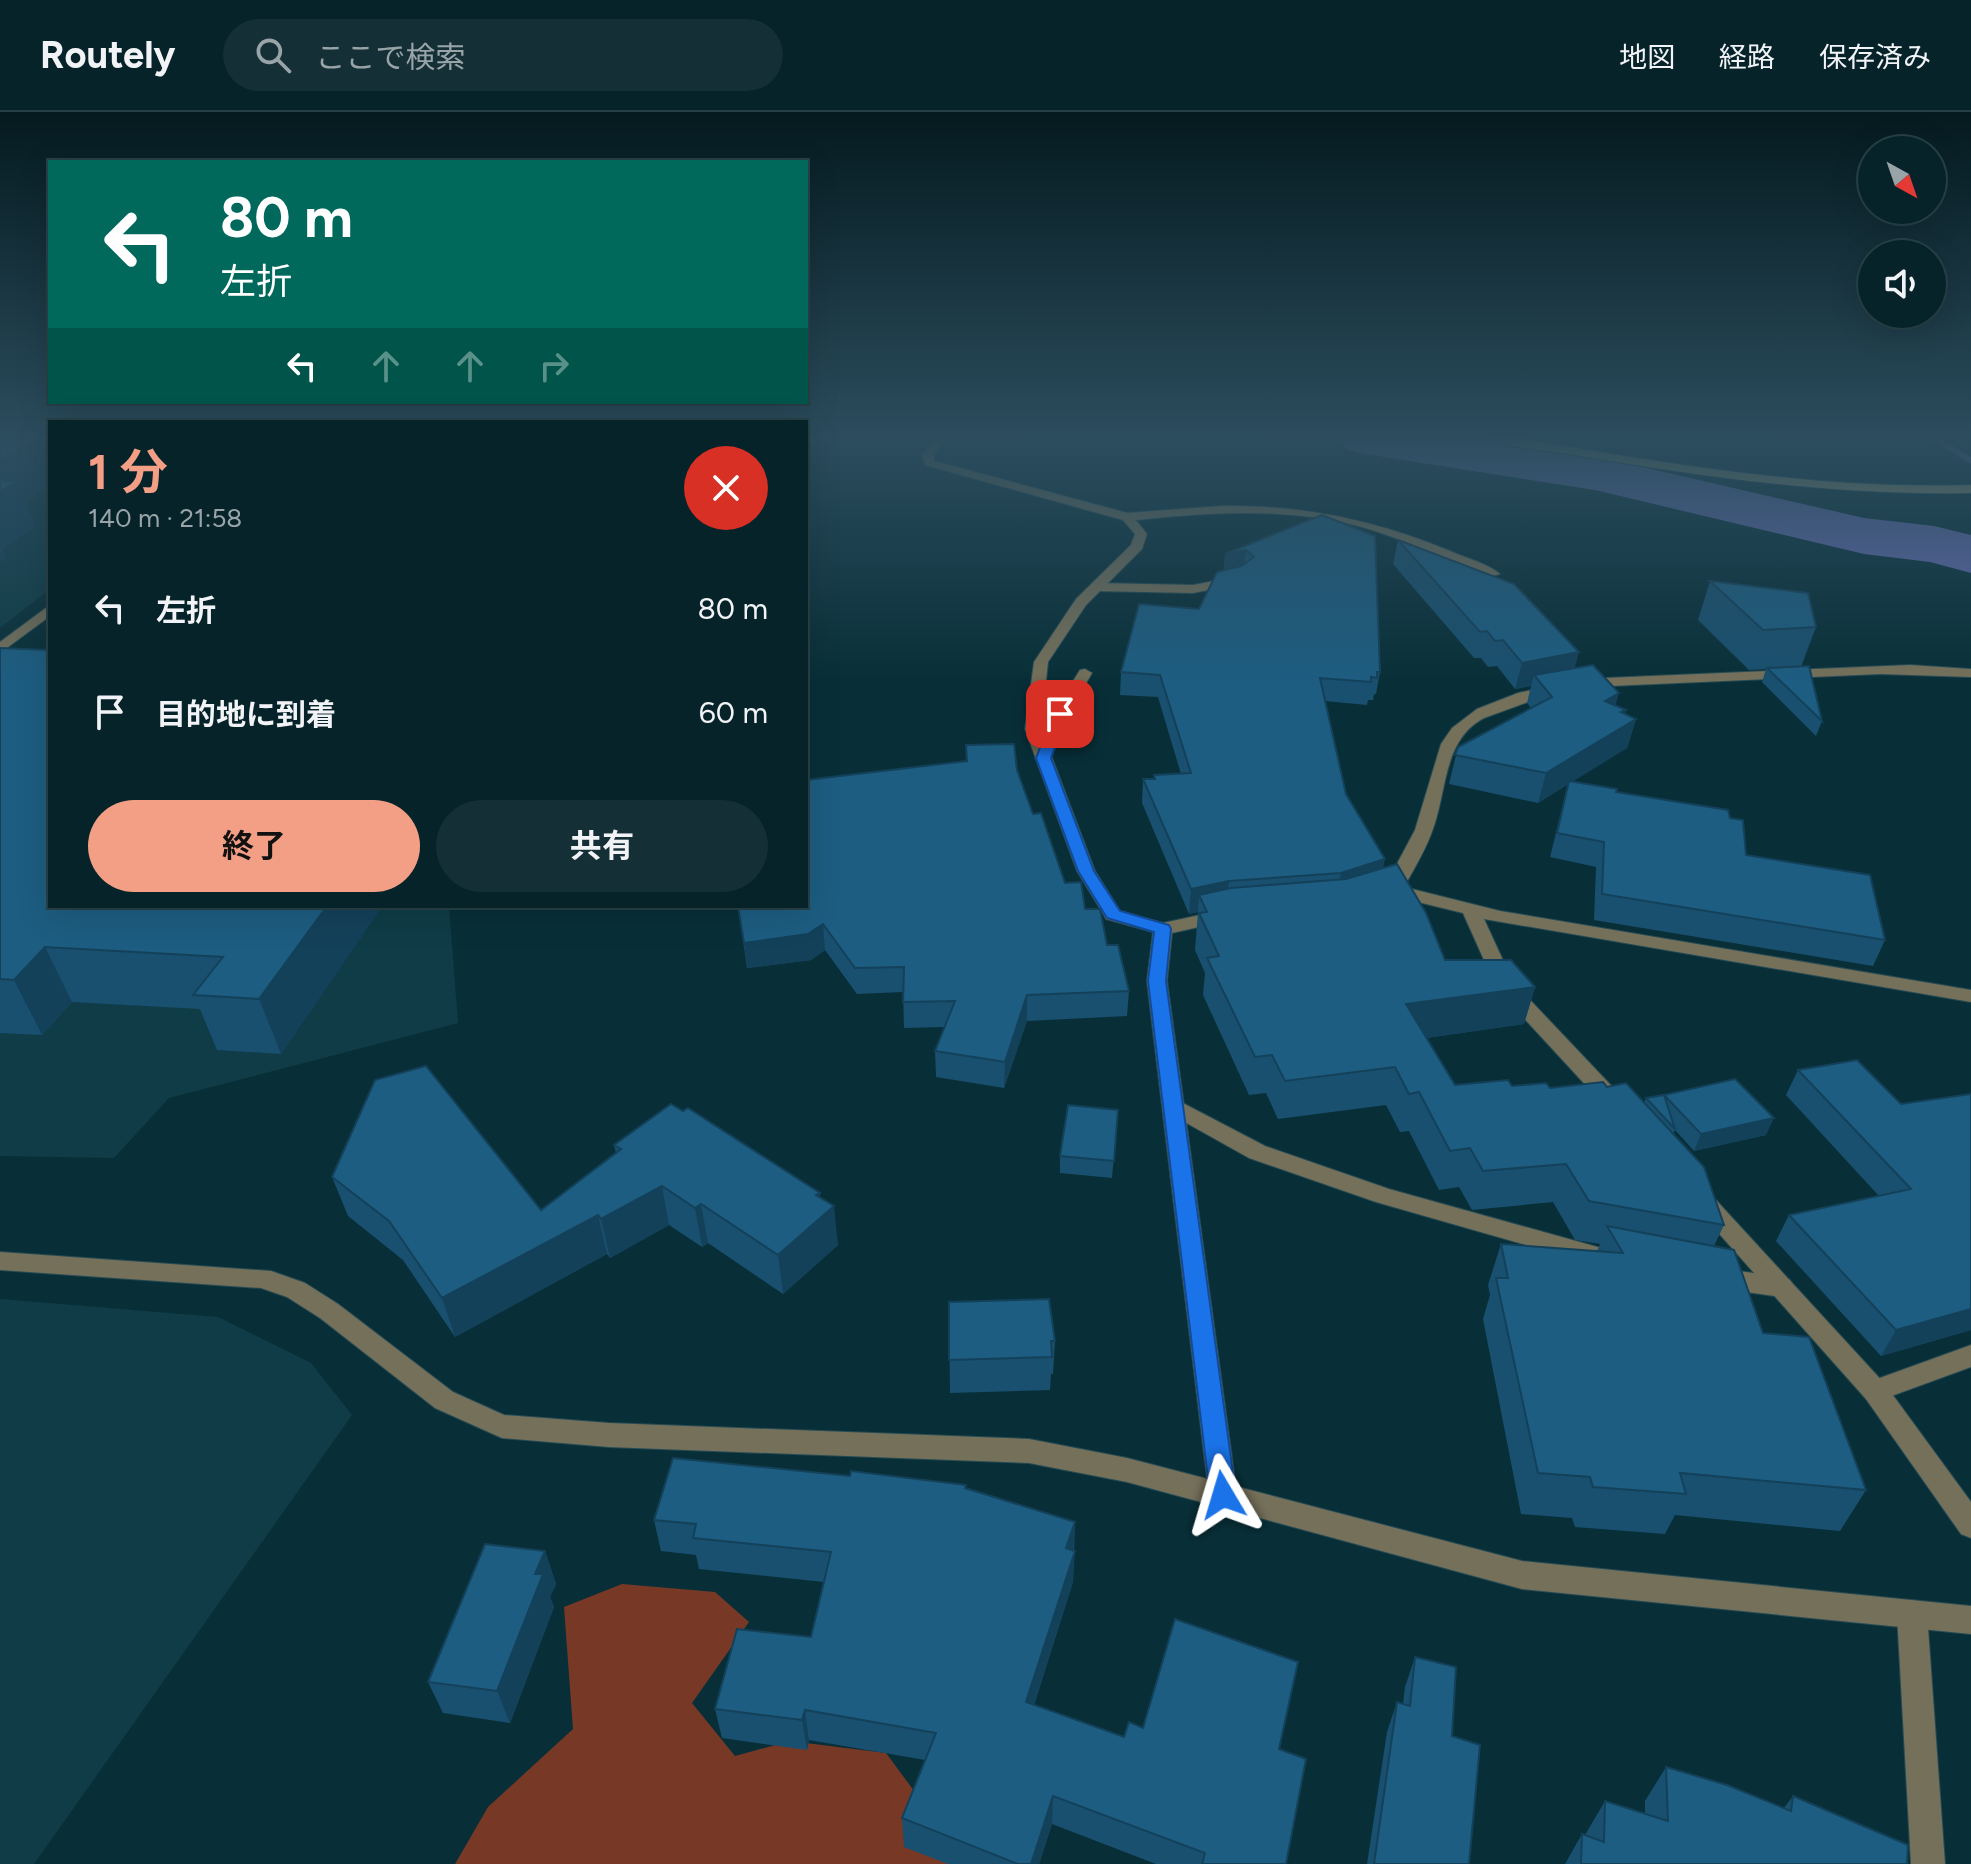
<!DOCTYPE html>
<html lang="ja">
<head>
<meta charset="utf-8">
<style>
  body { margin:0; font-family:Figtree,"Noto Sans JP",sans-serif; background:#142f36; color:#f1f3f6; height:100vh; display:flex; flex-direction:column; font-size:30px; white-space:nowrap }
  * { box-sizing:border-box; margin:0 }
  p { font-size:26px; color:#98a4a8 }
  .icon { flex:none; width:44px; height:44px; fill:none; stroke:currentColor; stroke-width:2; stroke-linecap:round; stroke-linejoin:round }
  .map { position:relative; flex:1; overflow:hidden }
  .details { position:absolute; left:48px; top:308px; width:760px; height:488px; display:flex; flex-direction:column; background:#06232a; border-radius:0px; box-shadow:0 8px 32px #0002,0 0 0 2px #274047 }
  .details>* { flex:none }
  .hud { position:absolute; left:48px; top:48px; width:760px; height:244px; border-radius:0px; box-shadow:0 8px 32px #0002,0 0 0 2px #274047; background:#00695c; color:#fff; overflow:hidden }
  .needle { width:52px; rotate:140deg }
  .buttons { position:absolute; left:1858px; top:24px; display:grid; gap:16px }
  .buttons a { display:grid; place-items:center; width:88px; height:88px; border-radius:50%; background:#06232a; box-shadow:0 8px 32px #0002,0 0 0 2px #274047; font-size:40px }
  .pin { position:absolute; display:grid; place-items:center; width:68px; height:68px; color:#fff; margin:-34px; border-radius:16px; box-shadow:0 4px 12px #0006 }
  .me { position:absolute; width:88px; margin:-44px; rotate:353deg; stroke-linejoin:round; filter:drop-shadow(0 0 6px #0008) }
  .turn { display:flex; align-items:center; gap:28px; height:168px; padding:0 40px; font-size:36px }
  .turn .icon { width:104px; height:104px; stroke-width:2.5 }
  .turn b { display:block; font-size:56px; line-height:68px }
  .lanes { display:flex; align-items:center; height:76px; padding:0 40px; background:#0003; justify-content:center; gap:40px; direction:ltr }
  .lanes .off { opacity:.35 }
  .round { display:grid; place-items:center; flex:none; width:84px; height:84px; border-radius:42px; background:#142f36 }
  .head { display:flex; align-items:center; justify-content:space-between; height:136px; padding:0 40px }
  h1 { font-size:48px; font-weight:700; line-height:60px; color:#f39f85 }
  .action { display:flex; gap:16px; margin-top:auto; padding:16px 40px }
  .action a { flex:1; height:92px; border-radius:48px; background:#f39f85; color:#111; font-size:32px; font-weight:700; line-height:92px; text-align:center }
  .action a+a { background:#142f36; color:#f1f3f6 }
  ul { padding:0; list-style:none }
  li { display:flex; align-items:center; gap:24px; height:104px; padding:0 40px }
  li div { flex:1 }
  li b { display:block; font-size:30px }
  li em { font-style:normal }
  header { display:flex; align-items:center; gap:48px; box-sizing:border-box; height:112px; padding:0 40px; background:#06232a; border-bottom:2px solid #274047 }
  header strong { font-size:38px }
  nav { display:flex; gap:44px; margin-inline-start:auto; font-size:28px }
  .search { width:560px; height:72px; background:#142f36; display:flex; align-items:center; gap:20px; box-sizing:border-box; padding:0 28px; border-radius:44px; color:#98a4a8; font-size:30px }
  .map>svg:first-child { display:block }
  .built { fill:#0f3c47 }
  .green { fill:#773926 }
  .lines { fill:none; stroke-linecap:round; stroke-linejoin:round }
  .stream { fill:#656cb1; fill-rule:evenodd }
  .river { fill:#656cb1; fill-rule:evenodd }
  .service-casing { stroke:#274b54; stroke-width:2 }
  .minor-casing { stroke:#274b54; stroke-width:2 }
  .tertiary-casing { stroke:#274b54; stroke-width:2 }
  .secondary-casing { stroke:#274b54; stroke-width:2 }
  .service { fill:#75705a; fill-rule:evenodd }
  .minor { fill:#75705a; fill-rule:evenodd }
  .tertiary { fill:#75705a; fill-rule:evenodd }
  .secondary { fill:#a09975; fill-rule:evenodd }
  .wall { fill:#19506f }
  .shaded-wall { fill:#14415a }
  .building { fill:#1d5d81; stroke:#14415a; stroke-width:2 }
  .route { fill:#1a73e8; stroke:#114b97; stroke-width:2 }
</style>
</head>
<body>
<header>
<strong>Routely</strong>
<div class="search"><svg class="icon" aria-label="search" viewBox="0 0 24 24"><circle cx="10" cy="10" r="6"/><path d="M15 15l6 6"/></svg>ここで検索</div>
<nav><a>地図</a><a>経路</a><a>保存済み</a></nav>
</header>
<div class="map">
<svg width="1971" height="1752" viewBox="0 0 1971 1752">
  <rect width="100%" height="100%" fill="#082f38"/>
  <g class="built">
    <path d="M 0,326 L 50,326 L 50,477 L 0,516 Z"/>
    <path d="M 0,687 L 50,794 L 449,794 L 458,911 L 169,986 L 114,1046 L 0,1044 Z"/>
    <path d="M 0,1187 L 218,1205 L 311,1251 L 352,1303 L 34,1752 L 0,1752 Z"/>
  </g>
  <path class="green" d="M 622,1472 L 715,1480 L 749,1510 L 692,1591 L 735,1644 L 790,1629 L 886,1641 L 923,1691 L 1021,1752 L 455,1752 L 488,1695 L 573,1617 L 564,1495 Z"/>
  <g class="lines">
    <path class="stream" d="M 1929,326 L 1939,326 L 1971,345 L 1971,352 Z"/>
    <path class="river" d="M 1339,326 L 1471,326 L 1595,344 L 1864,406 L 1934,414 L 1971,423 L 1971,461 L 1930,450 L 1864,442 L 1595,378 L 1365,342 L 1346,337 Z"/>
    <g class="service-casing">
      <g id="service">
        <path d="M 1222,394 C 1303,393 1375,408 1450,439 C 1465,446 1487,451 1500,462 L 1488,465 C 1441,446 1395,422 1346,411 C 1274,395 1199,401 1127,409 L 1121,405 L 1127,401 Z"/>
        <path d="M 1235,465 L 1242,469 L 1240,472 L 1193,481 L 1096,479 L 1089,475 L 1096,471 L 1193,473 Z"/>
        <path d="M 1085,557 L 1092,561 L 1068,602 L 1051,646 L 1043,651 L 1037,649 L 1035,646 L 1052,602 L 1080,558 Z"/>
        <path d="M 1173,986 L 1265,1034 L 1389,1077 L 1601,1136 L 1604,1143 L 1601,1150 L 1592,1152 L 1376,1090 L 1249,1046 L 1165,999 L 1162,994 L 1165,989 Z"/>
        <path d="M 1717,1156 L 1781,1165 L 1790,1168 L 1793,1175 L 1790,1182 L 1781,1185 L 1717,1176 L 1708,1173 L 1705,1166 L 1708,1159 Z"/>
        <path d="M 1971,1233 L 1971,1255 L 1875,1290 L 1866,1287 L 1862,1279 L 1866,1271 Z"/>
      </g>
    </g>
    <g class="minor-casing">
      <g id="minor">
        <path d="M 935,326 L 947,326 L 934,343 L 934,349 L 1131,402 L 1147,422 L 1142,437 L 1086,493 L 1048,550 L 1041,617 L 1095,759 L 1120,799 L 1163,811 L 1223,798 L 1232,804 L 1230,808 L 1172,821 L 1167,869 L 1237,1383 L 1233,1392 L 1223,1396 L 1213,1392 L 1209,1383 L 1147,869 L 1153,820 L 1106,807 L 1104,803 L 1077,759 L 1025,617 L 1034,550 L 1076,487 L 1131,433 L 1135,422 L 1123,408 L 925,353 L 922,343 Z"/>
        <path d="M 1910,553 L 1971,557 L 1971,565 L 1880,562 L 1611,574 L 1553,581 L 1484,606 C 1444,627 1447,676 1434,714 C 1427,736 1415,755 1404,775 L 1500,799 L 1971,878 L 1971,890 L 1484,807 L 1513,870 L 1621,984 L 1624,989 L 1621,994 L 1605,994 L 1497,877 L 1463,801 L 1385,782 L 1383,778 L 1415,718 L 1441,632 L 1452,616 L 1477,597 L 1518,581 L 1581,567 Z"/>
        <path d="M 1707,1084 L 1715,1087 L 1884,1271 L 1971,1390 L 1971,1426 L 1961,1422 L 1866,1287 L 1699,1099 L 1695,1093 L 1699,1087 Z"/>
        <path d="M 1912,1488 L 1923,1492 L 1927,1502 L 1945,1752 L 1911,1752 L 1897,1502 L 1901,1492 Z"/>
      </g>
    </g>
    <g class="tertiary-casing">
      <g id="tertiary">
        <path d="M 50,493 L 50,504 L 0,541 L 0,530 Z"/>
        <path d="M 0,1140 L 271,1159 L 305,1171 L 338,1192 L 453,1280 L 504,1303 L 609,1311 L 1029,1327 L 1127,1346 L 1522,1449 L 1971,1494 L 1971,1522 L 1522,1477 L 1127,1370 L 1029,1351 L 609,1335 L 502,1326 L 435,1296 L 320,1206 L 287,1185 L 261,1176 L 0,1158 Z"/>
      </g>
    </g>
    <g class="secondary-casing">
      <path id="secondary" d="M 1490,326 L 1515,326 C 1667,351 1816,378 1971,373 L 1971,381 C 1836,384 1706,365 1574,343 C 1553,339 1507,337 1490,326 Z"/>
    </g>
    <use href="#service" class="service"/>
    <use href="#minor" class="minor"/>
    <use href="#tertiary" class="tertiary"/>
    <use href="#secondary" class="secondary"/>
  </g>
  <g class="wall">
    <path d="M 1322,403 L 1380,560 L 1376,582 L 1374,582 L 1373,588 L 1368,588 L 1367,593 L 1325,589 L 1346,682 L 1383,756 L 1445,848 L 1535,875 L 1524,912 L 1426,926 L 1455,973 L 1550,976 L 1607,975 L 1644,991 L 1646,986 L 1664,983 L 1766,1023 L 1694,1039 L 1675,1018 L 1673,1022 L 1724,1113 L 1714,1134 L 1763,1221 L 1866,1378 L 1840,1419 L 1675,1403 L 1665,1422 L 1575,1415 L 1572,1406 L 1521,1402 L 1483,1207 L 1490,1183 L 1488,1173 L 1501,1132 L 1597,1139 L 1600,1132 L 1575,1128 L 1553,1090 L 1472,1098 L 1459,1075 L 1439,1078 L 1409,1019 L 1400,1020 L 1386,993 L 1278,1007 L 1266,981 L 1249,983 L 1203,883 L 1205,861 L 1195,838 L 1198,800 L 1189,802 L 1142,691 L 1143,667 L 1154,667 L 1154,663 L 1181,662 L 1158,585 L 1120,583 L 1121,560 L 1199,497 L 1224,458 L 1225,442 Z"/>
    <path d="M 1398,428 L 1574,556 L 1624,602 L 1636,607 L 1627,636 L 1573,669 L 1730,706 L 1746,743 L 1885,828 L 1873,854 L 1594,808 L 1596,755 L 1550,745 L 1568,672 L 1538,691 L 1449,672 L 1458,635 L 1531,596 L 1527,591 L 1531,574 L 1515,577 L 1497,554 L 1488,555 L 1481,546 L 1474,546 L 1393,452 Z"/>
    <path d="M 1710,469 L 1816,515 L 1801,555 L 1822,609 L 1816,624 L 1762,570 L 1766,557 L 1749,558 L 1698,508 Z"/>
    <path d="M 0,536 L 382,794 L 281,942 L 217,938 L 200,897 L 72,890 L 42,923 L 0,921 Z"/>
    <path d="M 1017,658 L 1033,702 L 1065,771 L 1085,797 L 1107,833 L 1129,879 L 1127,904 L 1027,909 L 1004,976 L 936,965 L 935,939 L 944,915 L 904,916 L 903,880 L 857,882 L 825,838 L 811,848 L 747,856 L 738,794 Z"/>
    <path d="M 1798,958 L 1901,992 L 1971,1218 L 1881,1244 L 1776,1129 L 1789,1103 L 1879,1084 L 1786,983 Z"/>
    <path d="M 1118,998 L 1112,1066 L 1060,1061 L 1060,1044 Z"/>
    <path d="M 614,1033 L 820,1086 L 838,1133 L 783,1182 L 708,1131 L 702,1135 L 669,1113 L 610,1146 L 607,1142 L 455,1225 L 403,1148 L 348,1104 L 332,1065 L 541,1098 L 616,1041 Z"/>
    <path d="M 949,1190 L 1055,1229 L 1053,1262 L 1051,1262 L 1050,1278 L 950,1281 Z"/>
    <path d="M 966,1377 L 1075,1410 L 1073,1470 L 1034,1593 L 1124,1625 L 1143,1616 L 1279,1637 L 1286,1752 L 1156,1752 L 1052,1712 L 1039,1752 L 948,1752 L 904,1735 L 902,1706 L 925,1648 L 809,1628 L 807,1638 L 722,1626 L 715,1597 L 811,1525 L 824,1470 L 699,1457 L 696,1443 L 661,1439 L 654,1408 Z"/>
    <path d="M 545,1439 L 556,1472 L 550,1485 L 554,1495 L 510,1611 L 443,1601 L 428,1570 Z"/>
    <path d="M 1415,1545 L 1452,1624 L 1469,1752 L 1367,1752 L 1387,1620 L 1397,1590 L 1403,1592 L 1405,1575 Z"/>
    <path d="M 1666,1655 L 1784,1696 L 1793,1684 L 1907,1752 L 1565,1752 L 1582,1722 L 1585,1723 L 1605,1689 L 1645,1702 L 1645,1689 Z"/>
  </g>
  <g class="shaded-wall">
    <path d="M 39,326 L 50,326 L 50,374 L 26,390 L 36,415 L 2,437 L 6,446 L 0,450 L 0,349 Z"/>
    <path d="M 1246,438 L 1243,458 L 1223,463 L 1225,442 Z"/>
    <path d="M 1579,540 L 1572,566 L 1534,563 L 1531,574 L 1515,577 L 1522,551 Z"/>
    <path d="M 1619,581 L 1611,609 L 1605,589 Z"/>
    <path d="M 1626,598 L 1620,616 L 1636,607 L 1627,636 L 1538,691 L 1546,661 Z"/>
    <path d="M 1385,747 L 1380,772 L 1336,786 L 1341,761 Z"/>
    <path d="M 1229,769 L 1226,794 L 1199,783 L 1198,800 L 1189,802 L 1191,777 Z"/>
    <path d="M 327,794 L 382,794 L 281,942 L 259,887 Z"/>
    <path d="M 823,812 L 825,838 L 811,848 L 747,856 L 744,831 Z"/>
    <path d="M 45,835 L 72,890 L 42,923 L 14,868 Z"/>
    <path d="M 1535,875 L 1524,912 L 1398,930 L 1406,892 Z"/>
    <path d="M 1027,883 L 1027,909 L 1004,976 L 1005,950 Z"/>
    <path d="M 1774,1006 L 1766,1023 L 1694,1039 L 1701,1022 Z"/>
    <path d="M 662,1074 L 669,1113 L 610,1146 L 601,1107 Z"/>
    <path d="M 820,1081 L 822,1105 L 834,1094 L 838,1133 L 783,1182 L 778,1143 L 816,1083 Z"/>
    <path d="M 701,1092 L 708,1131 L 702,1135 L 695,1096 Z"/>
    <path d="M 598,1103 L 607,1142 L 455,1225 L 442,1186 Z"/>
    <path d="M 1971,1197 L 1971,1218 L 1881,1244 L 1896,1218 Z"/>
    <path d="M 1075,1410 L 1073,1441 L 1066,1436 Z"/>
    <path d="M 545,1439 L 556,1472 L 550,1485 L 554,1495 L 510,1611 L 497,1579 L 535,1462 Z"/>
    <path d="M 1075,1439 L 1073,1470 L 1025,1619 L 1026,1590 Z"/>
    <path d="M 805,1598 L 809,1628 L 807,1638 L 802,1608 Z"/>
    <path d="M 1053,1684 L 1052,1712 L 1039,1752 L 1031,1752 Z"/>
  </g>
  <g class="building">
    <path d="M 0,326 L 39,326 L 0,349 Z"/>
    <path d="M 0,368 L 17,369 L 0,380 Z"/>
    <path d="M 1322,403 L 1375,424 L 1380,560 L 1377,560 L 1377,566 L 1371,565 L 1371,570 L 1320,566 L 1346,682 L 1385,747 L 1341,761 L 1229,769 L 1191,777 L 1143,667 L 1155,667 L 1154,663 L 1191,661 L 1160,563 L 1121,560 L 1139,492 L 1199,497 L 1217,460 L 1241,454 L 1254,445 L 1246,438 L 1225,442 Z"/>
    <path d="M 1398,428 L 1514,472 L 1579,540 L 1522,551 L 1503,528 L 1495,529 L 1487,519 L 1480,520 Z"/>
    <path d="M 1710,469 L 1808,481 L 1816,515 L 1763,518 Z"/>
    <path d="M 0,536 L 50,538 L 50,794 L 327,794 L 259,887 L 193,883 L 223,845 L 45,835 L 14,868 L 0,867 Z"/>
    <path d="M 1593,553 L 1619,581 L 1605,589 L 1626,598 L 1621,600 L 1636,607 L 1546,661 L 1455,643 L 1458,635 L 1552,585 L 1534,563 Z"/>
    <path d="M 1809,554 L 1822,609 L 1767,556 Z"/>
    <path d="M 1014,632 L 1017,658 L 1033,702 L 1041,701 L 1065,771 L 1081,770 L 1085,797 L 1100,797 L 1107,833 L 1118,833 L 1129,879 L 1027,883 L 1005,950 L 935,939 L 955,889 L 903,890 L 904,855 L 855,856 L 823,812 L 808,822 L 744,831 L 738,794 L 806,794 L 806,668 L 967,649 L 966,633 Z"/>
    <path d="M 1569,669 L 1617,677 L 1616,680 L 1728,698 L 1730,706 L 1743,708 L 1746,743 L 1870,763 L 1885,828 L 1602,782 L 1604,730 L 1557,721 Z"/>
    <path d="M 1397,752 L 1426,801 L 1445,848 L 1511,848 L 1535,875 L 1406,892 L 1455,973 L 1508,968 L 1512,974 L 1546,971 L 1550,976 L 1603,970 L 1607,975 L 1626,971 L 1704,1055 L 1724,1113 L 1589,1089 L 1566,1052 L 1483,1059 L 1470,1036 L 1450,1039 L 1419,980 L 1409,982 L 1395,955 L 1285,969 L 1272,943 L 1255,945 L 1207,846 L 1219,844 L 1199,801 L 1207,800 L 1199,783 L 1231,776 L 1346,767 Z"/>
    <path d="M 1857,948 L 1901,992 L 1971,982 L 1971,1197 L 1896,1218 L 1789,1103 L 1911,1077 L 1798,958 Z"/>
    <path d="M 426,954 L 541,1098 L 621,1037 L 614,1033 L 671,992 L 683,999 L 688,996 L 820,1081 L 816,1083 L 834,1094 L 778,1143 L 701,1092 L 695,1096 L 662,1074 L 601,1107 L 598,1103 L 442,1186 L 389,1109 L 332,1065 L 375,968 Z"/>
    <path d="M 1735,967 L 1774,1006 L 1701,1022 L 1664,983 Z"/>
    <path d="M 1664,983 L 1675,1017 L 1646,986 Z"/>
    <path d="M 1068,993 L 1118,998 L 1114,1049 L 1060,1044 Z"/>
    <path d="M 1607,1114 L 1734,1138 L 1763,1221 L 1809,1225 L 1866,1378 L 1680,1361 L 1686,1382 L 1593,1375 L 1590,1365 L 1538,1361 L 1496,1166 L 1508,1166 L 1501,1132 L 1623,1141 Z"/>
    <path d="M 1049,1187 L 1055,1229 L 1051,1229 L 1052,1245 L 949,1248 L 949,1190 Z"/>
    <path d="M 673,1346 L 850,1364 L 851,1359 L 966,1373 L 965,1376 L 1075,1410 L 1066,1436 L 1075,1439 L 1026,1590 L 1124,1625 L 1129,1610 L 1143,1616 L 1175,1507 L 1298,1550 L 1279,1637 L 1306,1647 L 1286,1752 L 1202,1752 L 1205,1741 L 1053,1684 L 1031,1752 L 1018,1752 L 902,1706 L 936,1621 L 805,1598 L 802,1608 L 715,1597 L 737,1517 L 811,1525 L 831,1440 L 693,1426 L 696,1412 L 654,1408 Z"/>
    <path d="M 485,1432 L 545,1439 L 535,1462 L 543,1462 L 497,1579 L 428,1570 Z"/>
    <path d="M 1415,1545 L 1456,1555 L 1452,1624 L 1480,1633 L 1469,1752 L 1374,1752 L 1397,1590 L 1410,1594 Z"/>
    <path d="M 1666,1655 L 1727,1673 L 1791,1699 L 1793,1684 L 1908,1733 L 1907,1752 L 1581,1752 L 1582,1722 L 1604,1730 L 1605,1689 L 1668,1709 Z"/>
  </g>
  <linearGradient id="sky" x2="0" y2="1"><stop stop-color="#041a1f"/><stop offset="0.57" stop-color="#2c4d5e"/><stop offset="1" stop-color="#2c4d5e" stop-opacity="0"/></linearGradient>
  <rect width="1971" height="571" fill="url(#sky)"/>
  <path class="route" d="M 1060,598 L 1067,602 L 1051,646 L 1094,759 L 1120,799 L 1169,813 L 1171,817 L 1166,869 L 1236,1383 L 1232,1391 L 1223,1394 L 1214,1391 L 1210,1383 L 1148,869 L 1154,820 L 1107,806 L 1078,759 L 1036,646 L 1053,602 Z"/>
</svg>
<div class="buttons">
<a><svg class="needle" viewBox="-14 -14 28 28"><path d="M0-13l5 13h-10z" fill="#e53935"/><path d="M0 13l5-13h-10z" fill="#98a4a8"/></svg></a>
<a><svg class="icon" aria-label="sound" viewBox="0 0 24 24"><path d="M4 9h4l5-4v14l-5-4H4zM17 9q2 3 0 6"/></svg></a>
</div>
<div class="pin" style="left:1060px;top:602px;background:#d93025"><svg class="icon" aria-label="arrive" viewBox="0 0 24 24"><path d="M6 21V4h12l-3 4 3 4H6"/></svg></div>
<svg class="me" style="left:1223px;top:1383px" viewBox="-20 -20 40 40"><path d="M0-17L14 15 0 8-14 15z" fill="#1a73e8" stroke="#fff" stroke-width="4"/></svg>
<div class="hud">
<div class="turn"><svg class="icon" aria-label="left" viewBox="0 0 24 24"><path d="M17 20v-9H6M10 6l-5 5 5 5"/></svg><div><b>80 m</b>左折</div></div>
<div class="lanes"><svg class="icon" aria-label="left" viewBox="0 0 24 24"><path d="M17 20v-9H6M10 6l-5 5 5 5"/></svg><svg class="icon off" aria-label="ahead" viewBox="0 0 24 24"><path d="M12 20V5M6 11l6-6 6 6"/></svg><svg class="icon off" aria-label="ahead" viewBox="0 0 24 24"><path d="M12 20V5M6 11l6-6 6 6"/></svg><svg class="icon off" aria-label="right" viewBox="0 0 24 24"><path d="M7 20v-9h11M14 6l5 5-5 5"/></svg></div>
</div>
<section class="details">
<div class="head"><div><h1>1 分</h1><p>140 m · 21:58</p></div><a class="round" style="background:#d93025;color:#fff"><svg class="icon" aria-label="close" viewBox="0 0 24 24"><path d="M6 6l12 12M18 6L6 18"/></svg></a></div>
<ul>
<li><svg class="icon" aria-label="left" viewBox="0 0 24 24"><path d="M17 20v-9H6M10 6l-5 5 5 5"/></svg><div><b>左折</b></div><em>80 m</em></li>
<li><svg class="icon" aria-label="arrive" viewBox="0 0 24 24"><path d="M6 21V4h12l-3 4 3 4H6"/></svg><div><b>目的地に到着</b></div><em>60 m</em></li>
</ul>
<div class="action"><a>終了</a><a>共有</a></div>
</section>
</div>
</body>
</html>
